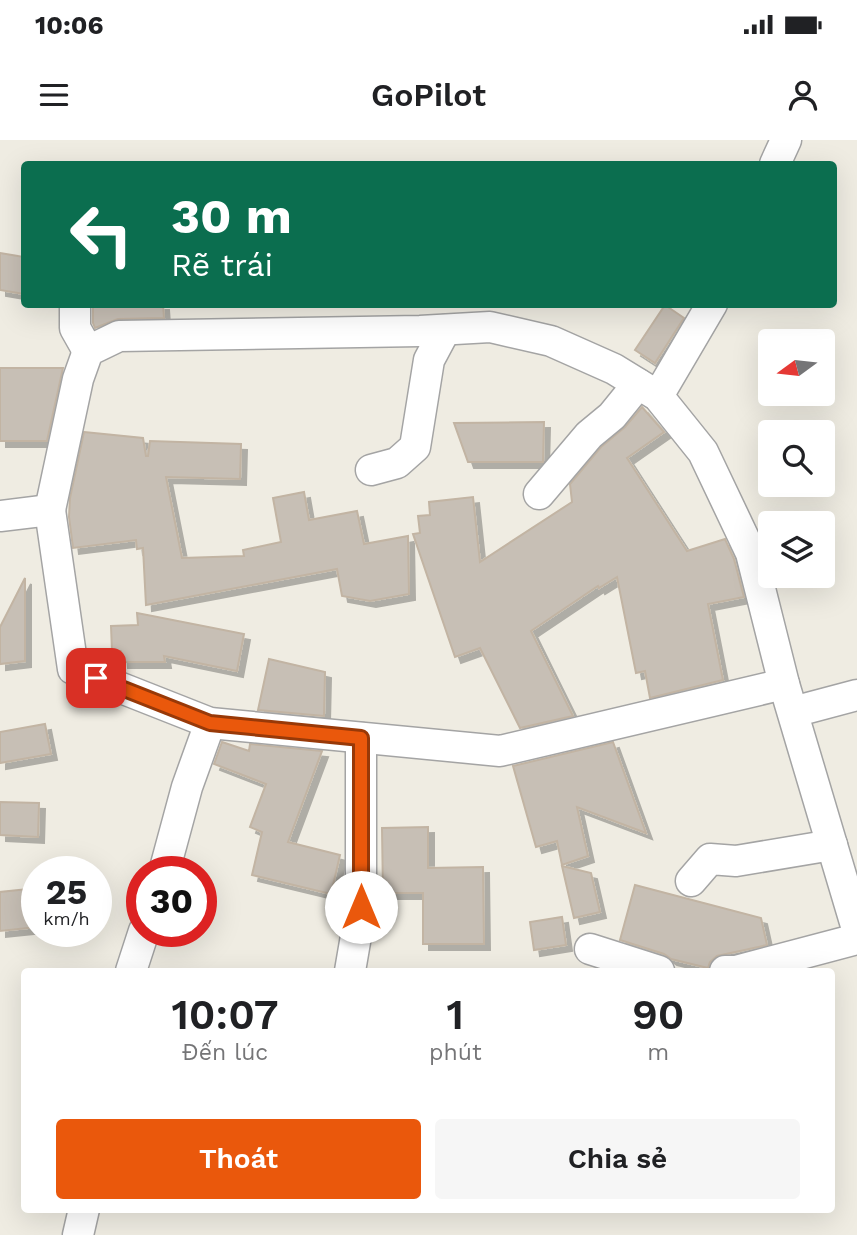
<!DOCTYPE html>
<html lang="vi">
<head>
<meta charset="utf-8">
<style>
  body { margin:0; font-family:"Work Sans",sans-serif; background:#f6f6f6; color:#202124; height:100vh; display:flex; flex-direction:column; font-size:26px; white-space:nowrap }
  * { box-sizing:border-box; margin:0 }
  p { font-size:23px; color:#757577 }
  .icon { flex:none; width:38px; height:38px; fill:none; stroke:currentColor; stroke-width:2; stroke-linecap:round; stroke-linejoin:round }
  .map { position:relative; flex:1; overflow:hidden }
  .panel { position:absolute; left:21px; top:828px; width:814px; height:245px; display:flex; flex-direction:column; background:#fff; border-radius:7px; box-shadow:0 7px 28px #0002 }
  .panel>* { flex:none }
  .banner { position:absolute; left:21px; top:21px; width:816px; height:147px; border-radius:7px; box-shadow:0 7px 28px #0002; background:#0b6e4f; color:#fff; overflow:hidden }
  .needle { width:46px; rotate:255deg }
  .fabs { position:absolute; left:758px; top:189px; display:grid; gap:14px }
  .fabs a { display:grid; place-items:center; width:77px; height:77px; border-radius:7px; background:#fff; box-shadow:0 7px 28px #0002; font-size:35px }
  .speed { position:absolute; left:21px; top:716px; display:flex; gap:14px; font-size:35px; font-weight:700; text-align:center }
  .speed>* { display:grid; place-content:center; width:91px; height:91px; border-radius:50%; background:#fff; box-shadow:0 7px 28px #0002; line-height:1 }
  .speed small { font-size:18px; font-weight:400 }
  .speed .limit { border:10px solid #d22; background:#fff; color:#111 }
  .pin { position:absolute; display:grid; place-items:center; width:60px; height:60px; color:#fff; margin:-30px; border-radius:14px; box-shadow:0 4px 10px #0006 }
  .me { position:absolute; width:77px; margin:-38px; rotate:0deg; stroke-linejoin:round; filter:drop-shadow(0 0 5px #0008) }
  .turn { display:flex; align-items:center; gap:24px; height:147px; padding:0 35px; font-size:32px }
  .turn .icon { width:91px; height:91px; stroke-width:2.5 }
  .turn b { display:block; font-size:49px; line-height:60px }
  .eta { display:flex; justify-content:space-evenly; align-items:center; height:119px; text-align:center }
  .eta b { font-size:42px; font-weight:600; line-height:49px }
  .button { display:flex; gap:14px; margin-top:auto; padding:14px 35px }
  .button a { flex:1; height:80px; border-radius:7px; background:#ea580c; color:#fff; font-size:28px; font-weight:600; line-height:80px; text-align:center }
  .button a+a { background:#f6f6f6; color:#202124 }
  .status { display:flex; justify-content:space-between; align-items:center; height:49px; padding:0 35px; background:#fff; direction:ltr }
  .status svg { height:19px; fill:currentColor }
  header { display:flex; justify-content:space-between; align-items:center; height:91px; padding:0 35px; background:#fff; font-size:32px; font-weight:600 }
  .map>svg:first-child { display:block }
  .building { fill:#c7bfb5; stroke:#c2b4a3; stroke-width:2; filter:url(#shadow) }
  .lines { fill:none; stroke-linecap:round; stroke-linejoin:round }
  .street-casing { stroke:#a4a4a4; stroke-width:33 }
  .street { stroke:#fff; stroke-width:30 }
  .route-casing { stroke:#983908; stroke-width:18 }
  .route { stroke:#ea580c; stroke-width:12 }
</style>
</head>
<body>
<div class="status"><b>10:06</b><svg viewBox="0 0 49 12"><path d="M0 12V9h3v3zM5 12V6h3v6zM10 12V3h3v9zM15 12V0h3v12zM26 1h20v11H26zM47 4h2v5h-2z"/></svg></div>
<header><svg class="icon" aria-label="menu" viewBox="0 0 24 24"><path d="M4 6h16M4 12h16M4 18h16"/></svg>GoPilot<svg class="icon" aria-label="person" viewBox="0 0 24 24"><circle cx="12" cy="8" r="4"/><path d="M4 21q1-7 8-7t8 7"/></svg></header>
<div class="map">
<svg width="857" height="1095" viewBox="0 0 857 1095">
  <defs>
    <filter id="shadow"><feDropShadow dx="6" dy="6" stdDeviation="0" flood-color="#0004"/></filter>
  </defs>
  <rect width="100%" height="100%" fill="#efece2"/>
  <g class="building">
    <path d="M 0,113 L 24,117 L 24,154 L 0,150 Z"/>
    <path d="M 93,164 L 163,164 L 164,178 L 118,179 L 95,188 L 93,183 Z"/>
    <path d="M 665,165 L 684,178 L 655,223 L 635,210 Z"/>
    <path d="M 0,228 L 63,228 L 47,301 L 0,301 Z"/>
    <path d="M 642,267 L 664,292 L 627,318 L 687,411 L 725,399 L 734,419 L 744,457 L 708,464 L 723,540 L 650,558 L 645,531 L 636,533 L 617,437 L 599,448 L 598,446 L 531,491 L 573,576 L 520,588 L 480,508 L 455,517 L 413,394 L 420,393 L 418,376 L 430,375 L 429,362 L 473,357 L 480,422 L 572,362 L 570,344 L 601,307 L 625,287 Z"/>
    <path d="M 544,282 L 543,322 L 468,322 L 454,283 Z"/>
    <path d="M 84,292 L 143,298 L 146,316 L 148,316 L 150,301 L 241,304 L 240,339 L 166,337 L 182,418 L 244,416 L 243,410 L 281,402 L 273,358 L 304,352 L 309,380 L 357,371 L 364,404 L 408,396 L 409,454 L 370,461 L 342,456 L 337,429 L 146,465 L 143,408 L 137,409 L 136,400 L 73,408 L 69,377 L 70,358 Z"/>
    <path d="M 25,438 L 25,521 L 0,524 L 0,487 Z"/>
    <path d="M 137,473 L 244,494 L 237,531 L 164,516 L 165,522 L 122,522 L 121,511 L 112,511 L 111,486 L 138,485 Z"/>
    <path d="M 269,519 L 325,532 L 324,576 L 258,570 Z"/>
    <path d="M 45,584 L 51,614 L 0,623 L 0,592 Z"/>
    <path d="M 222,602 L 249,611 L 250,604 L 322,611 L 288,702 L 340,715 L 331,754 L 252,735 L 262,692 L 250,687 L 266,644 L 214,624 Z"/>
    <path d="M 613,602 L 646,693 L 577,667 L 588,716 L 562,725 L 557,701 L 536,707 L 513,626 Z"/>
    <path d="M 0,662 L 39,663 L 38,697 L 0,695 Z"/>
    <path d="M 428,687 L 428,728 L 483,727 L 484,804 L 423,804 L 423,753 L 383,753 L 382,688 Z"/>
    <path d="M 562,726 L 591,733 L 600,772 L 574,778 Z"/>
    <path d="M 635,745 L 761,778 L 767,805 L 717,816 L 710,822 L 708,828 L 671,819 L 664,814 L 620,800 Z"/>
    <path d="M 37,748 L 37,787 L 0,791 L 0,752 Z"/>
    <path d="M 562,777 L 566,805 L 534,810 L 530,782 Z"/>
  </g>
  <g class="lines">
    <g class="street-casing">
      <g id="street">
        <path d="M 775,24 L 786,0"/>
        <path d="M 75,164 L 75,188 L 88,211"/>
        <path d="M 658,256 L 712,164"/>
        <path d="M 371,330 L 397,323 L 415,307 L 429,220 L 445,190"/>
        <path d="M 539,354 L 589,295 L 612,276 L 638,244"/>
        <path d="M 50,370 L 78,239 L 88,211 L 119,196 L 420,191 L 490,187 L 551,201 L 614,229 L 658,256 L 703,312 L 751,413 L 784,544 L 857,789"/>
        <path d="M 0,376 L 50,370 L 73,529 L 210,583 L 500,611 L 784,544"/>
        <path d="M 793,572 L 857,555"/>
        <path d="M 164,732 L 187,647 L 210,583"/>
        <path d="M 691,741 L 710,719 L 736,721 L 832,705"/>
        <path d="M 590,809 L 659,831"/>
        <path d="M 131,831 L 144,791"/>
        <path d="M 350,831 L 361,767 L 361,598"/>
        <path d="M 725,831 L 736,831 L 857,799"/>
        <path d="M 78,1095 L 84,1069"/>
      </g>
    </g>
    <use href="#street" class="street"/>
  </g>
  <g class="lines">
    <g class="route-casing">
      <path id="route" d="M 96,538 L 210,583 L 361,598 L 361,767"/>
    </g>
    <use href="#route" class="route"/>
  </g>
</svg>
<div class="fabs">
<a><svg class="needle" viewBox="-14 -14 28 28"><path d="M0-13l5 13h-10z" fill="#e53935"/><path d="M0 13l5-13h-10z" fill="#757577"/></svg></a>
<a><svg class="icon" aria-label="search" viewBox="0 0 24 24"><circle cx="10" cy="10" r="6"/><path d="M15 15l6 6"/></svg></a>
<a><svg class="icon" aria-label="layers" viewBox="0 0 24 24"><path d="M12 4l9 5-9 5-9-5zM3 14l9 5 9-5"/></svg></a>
</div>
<div class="speed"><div>25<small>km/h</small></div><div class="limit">30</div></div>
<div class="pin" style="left:96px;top:538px;background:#d93025"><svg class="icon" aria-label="arrive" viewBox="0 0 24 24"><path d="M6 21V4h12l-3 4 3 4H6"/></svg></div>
<svg class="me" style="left:361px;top:767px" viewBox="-20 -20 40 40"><circle r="19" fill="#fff"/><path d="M0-13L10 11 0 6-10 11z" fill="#ea580c"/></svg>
<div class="banner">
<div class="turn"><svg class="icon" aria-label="left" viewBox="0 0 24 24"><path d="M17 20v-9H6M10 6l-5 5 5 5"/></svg><div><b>30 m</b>Rẽ trái</div></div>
</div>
<section class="panel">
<div class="eta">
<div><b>10:07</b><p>Đến lúc</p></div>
<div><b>1</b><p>phút</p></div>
<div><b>90</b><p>m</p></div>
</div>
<div class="button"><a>Thoát</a><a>Chia sẻ</a></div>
</section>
</div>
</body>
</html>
